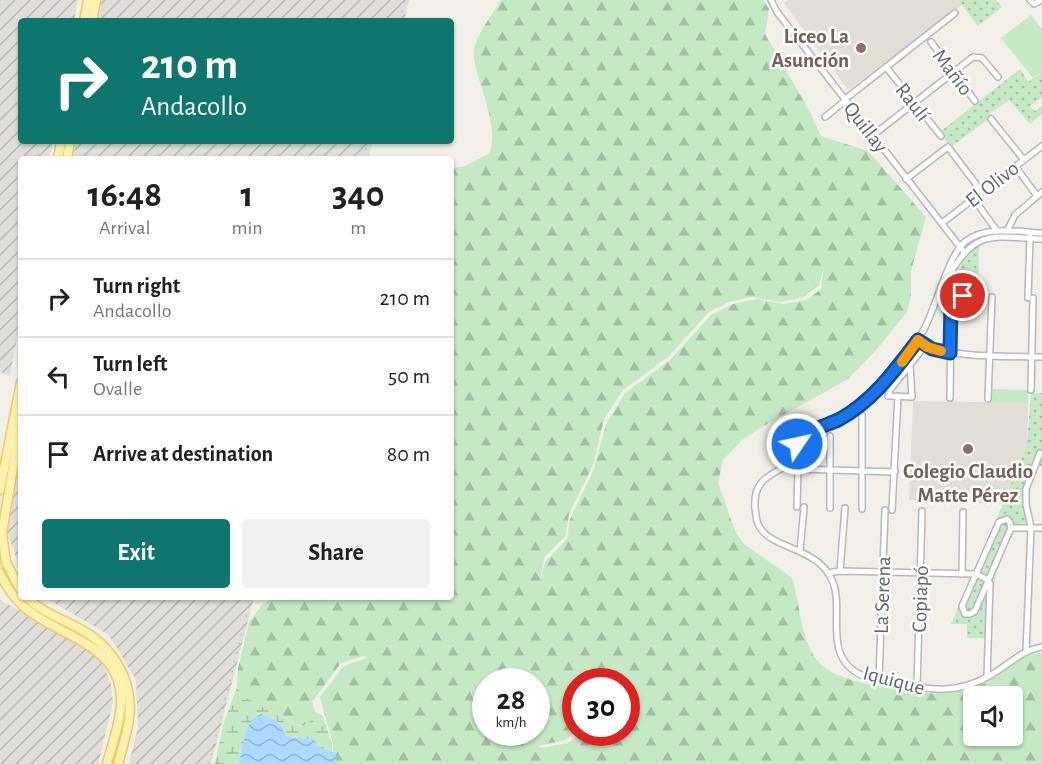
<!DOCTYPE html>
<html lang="en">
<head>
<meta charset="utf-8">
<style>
  body { margin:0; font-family:"Alegreya Sans",sans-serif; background:#f2f2f2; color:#202124; height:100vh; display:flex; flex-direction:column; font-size:22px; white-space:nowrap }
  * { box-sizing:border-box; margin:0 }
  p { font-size:20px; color:#757577 }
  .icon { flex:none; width:33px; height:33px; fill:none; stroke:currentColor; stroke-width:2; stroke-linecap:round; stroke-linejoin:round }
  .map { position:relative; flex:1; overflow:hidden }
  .panel { position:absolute; left:18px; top:156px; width:436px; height:444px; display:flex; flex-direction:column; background:#fff; border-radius:6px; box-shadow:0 2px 4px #0004 }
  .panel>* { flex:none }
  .hud { position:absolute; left:18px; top:18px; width:436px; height:126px; border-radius:6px; box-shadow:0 2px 4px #0004; background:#0f766e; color:#fff; overflow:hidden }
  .fabs { position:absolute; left:963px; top:686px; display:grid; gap:12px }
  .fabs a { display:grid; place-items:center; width:60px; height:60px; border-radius:6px; background:#fff; box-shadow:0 2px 4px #0004; font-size:30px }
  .speed { position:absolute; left:472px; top:668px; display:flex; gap:12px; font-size:30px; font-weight:700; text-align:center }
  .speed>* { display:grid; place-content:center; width:78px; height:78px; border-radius:50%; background:#fff; box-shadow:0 2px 4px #0004; line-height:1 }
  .speed small { font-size:15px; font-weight:400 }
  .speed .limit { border:9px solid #d22; background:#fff; color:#111 }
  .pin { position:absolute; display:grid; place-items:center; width:51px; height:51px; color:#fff; margin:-26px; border:3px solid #fff; border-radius:50%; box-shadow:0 2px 6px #0007 }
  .me { position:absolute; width:66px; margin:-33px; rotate:56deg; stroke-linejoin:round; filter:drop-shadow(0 0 4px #0008) }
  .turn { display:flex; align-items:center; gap:21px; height:126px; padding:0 24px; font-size:27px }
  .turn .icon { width:78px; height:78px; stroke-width:2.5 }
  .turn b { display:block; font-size:42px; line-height:51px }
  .eta { display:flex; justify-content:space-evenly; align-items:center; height:102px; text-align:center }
  .eta b { font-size:36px; font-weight:600; line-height:42px }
  .cta { display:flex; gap:12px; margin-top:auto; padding:12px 24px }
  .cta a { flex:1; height:69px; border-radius:6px; background:#0f766e; color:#fff; font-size:24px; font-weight:600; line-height:69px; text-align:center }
  .cta a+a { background:#f2f2f2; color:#202124 }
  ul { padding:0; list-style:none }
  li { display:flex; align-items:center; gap:18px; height:78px; padding:0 24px; border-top:2px solid #e0e0e0 }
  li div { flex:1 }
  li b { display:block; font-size:22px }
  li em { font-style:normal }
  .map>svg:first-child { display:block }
  .industrial { fill:url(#industrial-furrows) }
  .education { fill:#e1ded6 }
  .green { fill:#c5e8c5 }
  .forest { fill:url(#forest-firs); fill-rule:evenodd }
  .wetland { fill:url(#wetland-marsh) }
  .park { fill:url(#park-dots) }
  .water { fill:url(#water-waves) }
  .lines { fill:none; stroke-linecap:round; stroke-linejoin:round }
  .minor-casing { stroke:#b5b8bc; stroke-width:8 }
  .primary-casing { stroke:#f2c960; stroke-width:11 }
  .minor { stroke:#fff; stroke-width:5 }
  .primary { stroke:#fff2af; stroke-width:8 }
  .rail { stroke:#b6b7b8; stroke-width:1.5; stroke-dasharray:1.5 8; stroke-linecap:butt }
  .route-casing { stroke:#114b97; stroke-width:15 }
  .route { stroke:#1a73e8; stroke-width:10 }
  .slow { stroke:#f59e0b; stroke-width:10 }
  .education-dot { fill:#8d6e63; stroke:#fff; stroke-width:2 }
  .labels { text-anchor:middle; stroke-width:5; stroke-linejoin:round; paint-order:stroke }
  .education-label { font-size:21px; font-weight:bold; fill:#785e54; stroke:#fff; text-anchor:end }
  .street-label { font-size:21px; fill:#5f6368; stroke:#fff }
</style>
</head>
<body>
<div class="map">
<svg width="1042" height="764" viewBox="0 0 1042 764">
  <defs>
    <pattern id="industrial-furrows" width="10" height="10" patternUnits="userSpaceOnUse" patternTransform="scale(1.5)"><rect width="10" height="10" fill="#e0deda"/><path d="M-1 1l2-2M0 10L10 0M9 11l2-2" fill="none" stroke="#b9b8b5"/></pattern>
    <pattern id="forest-firs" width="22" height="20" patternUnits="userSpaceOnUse" patternTransform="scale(1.5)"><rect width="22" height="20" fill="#c5e8c5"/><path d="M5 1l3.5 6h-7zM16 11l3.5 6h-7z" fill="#a3c0a4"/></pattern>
    <pattern id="wetland-marsh" width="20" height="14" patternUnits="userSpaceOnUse" patternTransform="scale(1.5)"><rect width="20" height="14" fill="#c5e8c5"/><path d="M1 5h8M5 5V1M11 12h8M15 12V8" fill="none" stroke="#a3c0a4"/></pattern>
    <pattern id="park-dots" width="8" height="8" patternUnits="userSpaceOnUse" patternTransform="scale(1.5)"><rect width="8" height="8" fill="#c5e8c5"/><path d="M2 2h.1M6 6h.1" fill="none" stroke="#a3c0a4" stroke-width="1.8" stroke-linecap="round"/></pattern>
    <pattern id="water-waves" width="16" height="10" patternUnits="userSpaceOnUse" patternTransform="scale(1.5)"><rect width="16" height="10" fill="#aadaff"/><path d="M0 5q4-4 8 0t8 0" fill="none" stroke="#8eb4d2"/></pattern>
  </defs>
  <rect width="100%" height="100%" fill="#f1efe8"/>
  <g class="industrial">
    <path d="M 0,0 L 78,0 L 74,21 L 21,21 L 21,141 L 53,141 L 49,159 L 21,159 L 21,316 L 10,376 L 0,372 Z"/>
    <path d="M 102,0 L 409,0 L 404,21 L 98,21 Z"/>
    <path d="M 76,141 L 373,141 L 368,159 L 73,159 Z"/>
    <path d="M 21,444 L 21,571 L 6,529 Z"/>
    <path d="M 44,597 L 254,597 L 211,764 L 129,764 L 138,727 L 136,680 L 109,635 Z"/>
    <path d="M 0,600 L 89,648 L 103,664 L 111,684 L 113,703 L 98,764 L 0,764 Z"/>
  </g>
  <g class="education">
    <path d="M 788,0 L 958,0 L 962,5 L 848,90 L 784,3 Z"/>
    <path d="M 913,401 L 1028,403 L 1027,443 L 1003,504 L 909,500 Z"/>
  </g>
  <g class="green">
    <path d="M 1031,15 L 1042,29 L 1042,71 L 1033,78 L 1001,38 Z"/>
    <path d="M 992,389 L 1028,390 L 1028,403 L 991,403 Z"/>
  </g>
  <path class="forest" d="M 501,0 L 763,0 L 769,9 L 765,34 L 810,112 L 821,136 L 868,151 L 926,217 L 911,271 L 911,295 L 907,312 L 878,348 L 848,379 L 762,427 L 742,440 L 723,460 L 718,483 L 736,533 L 744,544 L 792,578 C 801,605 799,636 817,660 C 836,684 887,687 915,691 C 924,692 934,695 942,693 C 953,692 972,688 982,684 C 1004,677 1018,653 1042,653 L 1042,764 L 334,764 L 333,744 L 320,697 L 344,666 L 367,658 L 363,656 L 341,663 L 312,702 L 315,712 L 310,721 L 302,727 L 241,696 L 237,687 L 238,668 L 249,622 L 262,605 L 274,597 L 452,597 L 452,168 L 465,166 L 490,153 C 497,125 484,99 477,72 C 475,65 473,56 474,49 C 478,32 492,15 501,0 ZM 824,266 L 821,289 L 807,300 L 785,304 L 757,299 L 733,304 L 711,315 L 670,360 L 625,393 L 606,424 L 594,469 L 570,519 L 567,539 L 545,562 L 540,583 L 544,558 L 566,535 L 569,514 L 593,465 L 604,419 L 623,390 L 668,357 L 709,312 L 729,302 L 752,297 L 780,302 L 804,297 L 819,285 ZM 486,681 L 537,681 L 537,732 L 486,732 ZM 576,681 L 627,681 L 627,732 L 583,732 L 568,743 L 542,748 L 537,746 L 565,740 L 576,732 ZM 974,696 L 1012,696 L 1012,735 L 974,735 Z"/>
  <path class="wetland" d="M 237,687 L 242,696 L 301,727 L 310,721 L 315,712 L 323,716 L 332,744 L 333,764 L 215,764 L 223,725 Z"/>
  <g class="park">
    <path d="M 958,0 L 996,0 L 1002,7 L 978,26 Z"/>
    <path d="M 1020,69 L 1028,82 L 1042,72 L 1042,97 L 1030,106 L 1035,111 L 1042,106 L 1042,114 L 1030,124 L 1009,100 L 989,114 L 991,117 L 951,147 L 940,132 Z"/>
    <path d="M 979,243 L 978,297 L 963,296 L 953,300 L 954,313 L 941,313 L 966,254 Z"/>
    <path d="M 1031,393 L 1042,393 L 1042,466 L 1035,466 L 1026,489 L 1026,523 L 1014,525 L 996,574 L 992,599 L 991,638 L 967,638 L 967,624 L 951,624 L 1003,504 L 1027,443 Z"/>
  </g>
  <path class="water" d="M 261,714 L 278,722 L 287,737 L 313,739 L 320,747 L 335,753 L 337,764 L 239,764 C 244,747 243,722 261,714 Z"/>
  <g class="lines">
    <g class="minor-casing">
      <g id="minor">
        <path d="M 771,0 L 777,12 L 964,252"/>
        <path d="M 1030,0 L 1034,4 L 1042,0"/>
        <path d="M 931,42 L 975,101"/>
        <path d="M 886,67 L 941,136"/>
        <path d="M 844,100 L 955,13"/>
        <path d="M 825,117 L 845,101"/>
        <path d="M 991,119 L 1024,160"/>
        <path d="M 872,136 L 973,57 L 982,58 L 998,77"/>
        <path d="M 1015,166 L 1037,196"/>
        <path d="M 906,179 L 948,147 L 982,192"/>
        <path d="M 974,199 L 997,231"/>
        <path d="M 942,223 L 1042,146"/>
        <path d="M 1007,231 L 1015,215 L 1042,192"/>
        <path d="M 950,274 C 976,228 995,237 1042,239"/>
        <path d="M 1028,298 L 1030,237"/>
        <path d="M 918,340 C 942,359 1010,356 1042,357"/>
        <path d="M 910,365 L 912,397 L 888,396 L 890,390 L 925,346"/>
        <path d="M 1031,390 L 1033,298"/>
        <path d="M 950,398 L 951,304 L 957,297 L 963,296"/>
        <path d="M 988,399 L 992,297"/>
        <path d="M 862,415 L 862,509"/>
        <path d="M 802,437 L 797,444 L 791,463 C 770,476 753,479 755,508 C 756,514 756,521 759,526 C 771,549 816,547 831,578 C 847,609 819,656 863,676 C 872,680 884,681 894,683 C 930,690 957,695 991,675 C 1008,665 1022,650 1042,647"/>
        <path d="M 773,453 C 798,439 826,428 850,413 C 879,394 906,361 923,331 C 936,309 948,254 966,241 C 987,225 1018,232 1042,233"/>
        <path d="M 789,464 L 798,469 L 895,472"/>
        <path d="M 797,507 L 798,469"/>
        <path d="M 830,508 L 830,436"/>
        <path d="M 892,510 L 898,396"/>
        <path d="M 1007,519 L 1010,523 L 1011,528 L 975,611 L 970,614 L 965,614 L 962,606 L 999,522 Z"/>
        <path d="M 1011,528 L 1042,528"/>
        <path d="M 800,551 L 804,507"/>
        <path d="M 840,571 L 845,508"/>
        <path d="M 828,573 L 840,571 L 976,574 L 988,580 L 990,584 L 987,677"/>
        <path d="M 962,574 L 963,512"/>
        <path d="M 1026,652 L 1031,527 L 1026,504 L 1026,489 L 1040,453"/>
        <path d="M 879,680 L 885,510"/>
        <path d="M 917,687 L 922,511"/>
      </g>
    </g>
    <g class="primary-casing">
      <g id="primary">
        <path d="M 84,21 L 88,0"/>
        <path d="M 92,21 L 96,0"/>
        <path d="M 58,159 L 61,141"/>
        <path d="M 67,159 L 70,141"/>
        <path d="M 21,421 L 2,533 L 6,562 L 21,591"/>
        <path d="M 0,490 L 21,382"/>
        <path d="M 0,573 C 8,591 19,605 35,615 C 70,639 121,648 121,701 C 121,722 112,744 107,764"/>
        <path d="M 26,597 C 43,613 63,619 82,630 C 114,648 134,682 129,719 C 127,734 122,749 118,764"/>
      </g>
    </g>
    <use href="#minor" class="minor"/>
    <use href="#primary" class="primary"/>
    <g class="rail">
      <path d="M 399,21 L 405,0"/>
      <path d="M 364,159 L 368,141"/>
      <path d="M 209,764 L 251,597"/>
    </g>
  </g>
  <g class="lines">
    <g class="route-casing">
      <path id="route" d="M 797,444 C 805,430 826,426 840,419 C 873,401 895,370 918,340 L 932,349 L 950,353 L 951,304 L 957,297 L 963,296"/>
    </g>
    <use href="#route" class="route"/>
    <path class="slow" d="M 902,362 L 918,340 L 927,347 L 941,351"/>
  </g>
  <g class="education-dot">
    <circle cx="861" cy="48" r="6"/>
    <circle cx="968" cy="449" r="6"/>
  </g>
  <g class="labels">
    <g class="education-label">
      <text x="849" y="43">Liceo La<tspan x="849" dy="24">Asunción</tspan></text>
      <text x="968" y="478" text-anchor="middle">Colegio Claudio<tspan x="968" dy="24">Matte Pérez</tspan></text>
    </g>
    <g class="street-label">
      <text transform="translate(953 72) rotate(53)" y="7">Mañío</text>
      <text transform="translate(913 102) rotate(52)" y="7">Raulí</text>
      <text transform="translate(866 127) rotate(52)" y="7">Quillay</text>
      <text transform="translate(992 184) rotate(-38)" y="7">El Olivo</text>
      <text transform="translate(882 595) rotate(-88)" y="7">La Serena</text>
      <text transform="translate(920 599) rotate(-88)" y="7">Copiapó</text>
      <text transform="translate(894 680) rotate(15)" y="7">Iquique</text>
    </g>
  </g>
</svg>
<div class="fabs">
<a><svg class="icon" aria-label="sound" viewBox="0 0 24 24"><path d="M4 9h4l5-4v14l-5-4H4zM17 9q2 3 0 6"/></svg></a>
</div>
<div class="speed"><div>28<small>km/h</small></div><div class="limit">30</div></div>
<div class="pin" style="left:963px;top:296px;background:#d93025"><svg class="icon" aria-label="arrive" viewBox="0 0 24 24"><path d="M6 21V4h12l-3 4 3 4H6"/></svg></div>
<svg class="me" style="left:797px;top:444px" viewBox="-20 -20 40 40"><circle r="17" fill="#1a73e8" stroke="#fff" stroke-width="3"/><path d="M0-11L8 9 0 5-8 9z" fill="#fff"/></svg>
<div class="hud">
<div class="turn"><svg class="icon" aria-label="right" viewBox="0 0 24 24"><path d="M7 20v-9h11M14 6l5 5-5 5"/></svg><div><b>210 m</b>Andacollo</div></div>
</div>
<section class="panel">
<div class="eta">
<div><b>16:48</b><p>Arrival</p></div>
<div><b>1</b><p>min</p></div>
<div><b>340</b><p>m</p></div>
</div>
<ul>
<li><svg class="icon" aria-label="right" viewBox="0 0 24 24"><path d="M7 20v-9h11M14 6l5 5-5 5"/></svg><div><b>Turn right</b><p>Andacollo</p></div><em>210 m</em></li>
<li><svg class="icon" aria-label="left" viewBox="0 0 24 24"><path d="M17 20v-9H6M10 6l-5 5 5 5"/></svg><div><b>Turn left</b><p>Ovalle</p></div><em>50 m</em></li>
<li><svg class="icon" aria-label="arrive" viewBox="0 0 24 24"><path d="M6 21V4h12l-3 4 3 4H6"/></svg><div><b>Arrive at destination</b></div><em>80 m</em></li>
</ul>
<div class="cta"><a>Exit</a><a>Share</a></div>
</section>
</div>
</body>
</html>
